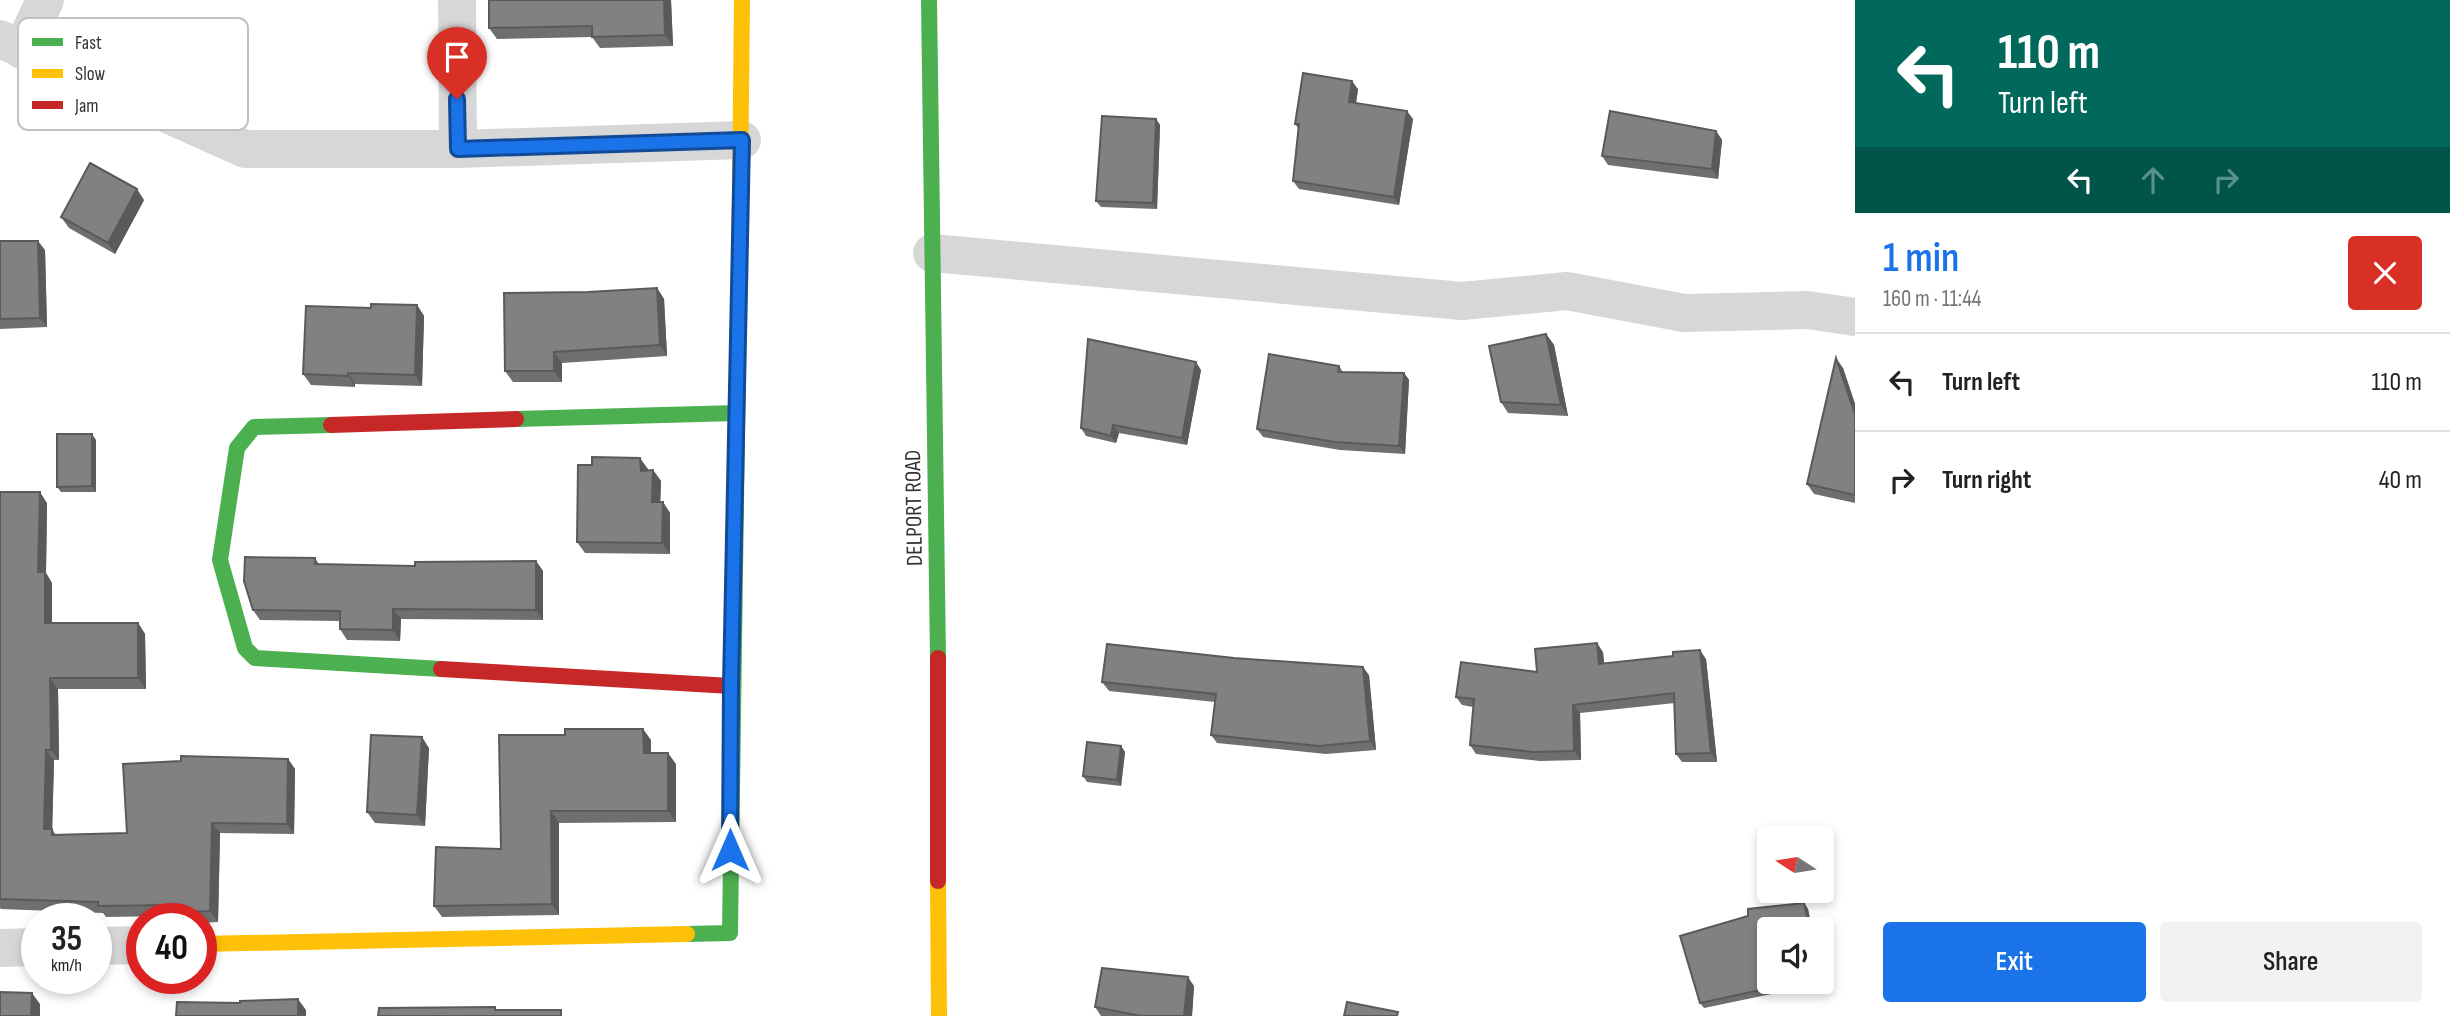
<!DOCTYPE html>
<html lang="en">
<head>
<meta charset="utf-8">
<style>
  body { margin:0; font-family:"Sofia Sans Condensed",sans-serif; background:#f2f2f2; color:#222; height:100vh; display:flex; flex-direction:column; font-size:26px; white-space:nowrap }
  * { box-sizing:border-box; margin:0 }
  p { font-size:23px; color:#767676 }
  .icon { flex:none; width:38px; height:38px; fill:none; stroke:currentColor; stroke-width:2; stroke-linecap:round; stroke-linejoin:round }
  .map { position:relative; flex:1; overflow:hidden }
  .drawer { display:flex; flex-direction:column; background:#fff; width:595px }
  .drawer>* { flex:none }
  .guide { background:#00695c; color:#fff; overflow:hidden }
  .needle { width:46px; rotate:282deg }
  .controls { position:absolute; left:1757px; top:826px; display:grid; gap:14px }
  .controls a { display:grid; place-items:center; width:77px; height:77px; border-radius:7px; background:#fff; box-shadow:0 4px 10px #0003; font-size:35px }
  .speed { position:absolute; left:21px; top:903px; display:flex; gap:14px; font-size:35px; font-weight:700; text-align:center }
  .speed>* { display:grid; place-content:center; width:91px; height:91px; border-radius:50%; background:#fff; box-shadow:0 4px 10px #0003; line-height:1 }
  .speed small { font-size:18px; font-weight:400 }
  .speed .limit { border:10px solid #d22; background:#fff; color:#111 }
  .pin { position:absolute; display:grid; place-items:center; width:60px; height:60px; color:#fff; margin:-72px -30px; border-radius:50% 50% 50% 0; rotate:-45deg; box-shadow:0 0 7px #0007 }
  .pin .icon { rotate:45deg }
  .me { position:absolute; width:77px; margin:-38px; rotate:0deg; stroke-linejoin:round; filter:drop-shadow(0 0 5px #0008) }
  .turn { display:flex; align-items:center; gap:24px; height:147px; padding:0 28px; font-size:32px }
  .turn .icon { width:91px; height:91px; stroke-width:2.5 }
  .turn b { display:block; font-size:49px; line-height:60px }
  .lanes { display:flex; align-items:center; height:66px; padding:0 28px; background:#0003; justify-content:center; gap:35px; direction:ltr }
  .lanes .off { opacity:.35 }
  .round { display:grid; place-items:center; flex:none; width:74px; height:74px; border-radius:7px; background:#f2f2f2 }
  .head { display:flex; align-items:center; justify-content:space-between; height:119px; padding:0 28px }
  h1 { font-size:42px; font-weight:600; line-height:52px; color:#1a73e8 }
  .cta { display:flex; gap:14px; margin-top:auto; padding:14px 28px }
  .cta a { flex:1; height:80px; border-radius:7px; background:#1a73e8; color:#fff; font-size:28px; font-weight:600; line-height:80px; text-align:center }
  .cta a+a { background:#f2f2f2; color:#222 }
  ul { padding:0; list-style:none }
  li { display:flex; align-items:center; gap:21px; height:98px; padding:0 28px; border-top:2px solid #e0e0e0 }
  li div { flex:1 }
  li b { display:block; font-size:26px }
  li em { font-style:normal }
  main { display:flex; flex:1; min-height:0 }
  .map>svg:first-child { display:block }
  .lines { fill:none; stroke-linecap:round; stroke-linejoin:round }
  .street { stroke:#d7d7d7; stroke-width:38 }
  .fast { stroke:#4caf50; stroke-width:16 }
  .slow { stroke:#ffc107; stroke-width:16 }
  .jam { stroke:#c62828; stroke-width:16 }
  .wall { fill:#6f6f6f }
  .shaded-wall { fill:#5a5a5a }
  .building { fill:#818181; stroke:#5a5a5a; stroke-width:2 }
  .route-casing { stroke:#114b97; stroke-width:18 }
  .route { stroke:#1a73e8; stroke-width:12 }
  .labels { text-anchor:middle; stroke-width:7; stroke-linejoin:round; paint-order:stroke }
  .street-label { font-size:23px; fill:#333; stroke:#fff }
  .key { fill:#fff; stroke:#c2c2c2; stroke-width:2 }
  .key-label { font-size:19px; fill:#333 }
</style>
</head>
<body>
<main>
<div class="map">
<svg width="1855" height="1016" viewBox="0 0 1855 1016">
  <rect width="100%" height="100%" fill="#fff"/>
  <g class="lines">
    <g class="street">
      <path d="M 457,0 L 458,149"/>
      <path d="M 0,39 L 245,149 L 458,149 L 742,140"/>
      <path d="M 22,50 L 45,0"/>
      <path d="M 932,253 L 1462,301 L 1567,291 L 1684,313 L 1807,310 L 1855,317"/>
      <path d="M 96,946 L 142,945"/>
      <path d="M 0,948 L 37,947"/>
    </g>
    <g class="fast">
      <path d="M 929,0 L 938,658"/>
      <path d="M 516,419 L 737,413"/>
      <path d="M 331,425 L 254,427 L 237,448 L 220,560 L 245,648 L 255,658 L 441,669"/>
      <path d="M 687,934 L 730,933 L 739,286"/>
    </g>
    <g class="slow">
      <path d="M 739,286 L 742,0"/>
      <path d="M 938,881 L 939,1016"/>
      <path d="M 201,944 L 687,934"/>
    </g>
    <g class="jam">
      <path d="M 331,425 L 516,419"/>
      <path d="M 938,658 L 938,881"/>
      <path d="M 441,669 L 731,686"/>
    </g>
  </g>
  <g class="wall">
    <path d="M 489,0 L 671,0 L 673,46 L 600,48 L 592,37 L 497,39 L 489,28 Z"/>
    <path d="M 1358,89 L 1356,103 L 1413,119 L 1399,205 L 1299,189 L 1293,181 L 1298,128 L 1295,124 Z"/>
    <path d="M 1156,119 L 1160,125 L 1157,209 L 1101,207 L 1096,201 Z"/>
    <path d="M 1716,131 L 1722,140 L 1718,179 L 1608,165 L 1602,156 Z"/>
    <path d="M 144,200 L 115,254 L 69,228 L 61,217 Z"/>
    <path d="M 0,241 L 45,250 L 47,327 L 0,329 Z"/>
    <path d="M 657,288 L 664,299 L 667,356 L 562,363 L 562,382 L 513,382 L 505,371 L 588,292 Z"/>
    <path d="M 417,305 L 424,316 L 422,386 L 355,384 L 355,387 L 311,385 L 303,374 L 371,308 Z"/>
    <path d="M 1546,334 L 1554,345 L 1568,416 L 1508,413 L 1501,402 Z"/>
    <path d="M 1339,366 L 1343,372 L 1404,373 L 1409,380 L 1405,454 L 1340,450 L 1263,437 L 1257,429 Z"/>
    <path d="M 1843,368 L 1855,404 L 1855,503 L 1814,494 L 1807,484 Z"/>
    <path d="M 1201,370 L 1187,445 L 1119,433 L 1116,443 L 1086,436 L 1081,428 Z"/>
    <path d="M 96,440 L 96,492 L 61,492 L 57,487 Z"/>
    <path d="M 648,469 L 648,470 L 653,470 L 661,481 L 660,502 L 663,502 L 670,513 L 670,554 L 585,553 L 577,542 Z"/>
    <path d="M 0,492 L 47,503 L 46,573 L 52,583 L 52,623 L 138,623 L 145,634 L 146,689 L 58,689 L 59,760 L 54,760 L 52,829 L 56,835 L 127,833 L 288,759 L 295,769 L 294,834 L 220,833 L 218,922 L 201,923 L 201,919 L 170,919 L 168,916 L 106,917 L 103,913 L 1,909 L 0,908 Z"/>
    <path d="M 315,558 L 319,564 L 415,566 L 536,561 L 543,571 L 543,620 L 401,619 L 400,641 L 347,640 L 340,629 L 340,621 L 260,620 L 253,610 Z"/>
    <path d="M 1603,652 L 1604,664 L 1706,659 L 1717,762 L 1682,762 L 1676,754 L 1675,703 L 1580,713 L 1581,760 L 1540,761 L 1476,754 L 1470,745 L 1473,707 L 1462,705 L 1456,697 Z"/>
    <path d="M 1369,675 L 1376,750 L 1326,754 L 1217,743 L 1211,735 L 1215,702 L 1109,691 L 1102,682 Z"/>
    <path d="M 651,740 L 651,753 L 676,764 L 676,822 L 559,823 L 559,915 L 442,917 L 434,906 L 501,849 Z"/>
    <path d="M 1121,746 L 1125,752 L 1121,786 L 1087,782 L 1083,776 Z"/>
    <path d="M 429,748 L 425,826 L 375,823 L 367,812 Z"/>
    <path d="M 1804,903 L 1808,909 L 1812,929 L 1769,929 L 1769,982 L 1822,982 L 1822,971 L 1824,983 L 1704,1008 L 1700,1003 L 1680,936 L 1748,916 L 1748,909 Z"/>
    <path d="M 1194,986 L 1192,1016 L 1101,1016 L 1095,1007 Z"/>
  </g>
  <g class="shaded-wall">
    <path d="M 664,0 L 671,0 L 673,46 L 665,35 Z"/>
    <path d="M 1352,81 L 1358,89 L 1355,110 L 1349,102 Z"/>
    <path d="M 1407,111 L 1413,119 L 1399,205 L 1394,197 Z"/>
    <path d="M 1156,119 L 1160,125 L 1157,209 L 1153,203 Z"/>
    <path d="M 1716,131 L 1722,140 L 1718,179 L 1712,169 Z"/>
    <path d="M 137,189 L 144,200 L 115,254 L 108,243 Z"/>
    <path d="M 38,241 L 45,250 L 47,327 L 40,318 Z"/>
    <path d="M 657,288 L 664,299 L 667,356 L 660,345 Z"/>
    <path d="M 417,305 L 424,316 L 422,386 L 415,375 Z"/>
    <path d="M 1546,334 L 1554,345 L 1568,416 L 1561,405 Z"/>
    <path d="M 554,352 L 562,363 L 562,382 L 554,371 Z"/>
    <path d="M 1836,358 L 1843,368 L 1855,404 L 1855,414 Z"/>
    <path d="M 1196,362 L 1201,370 L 1187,445 L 1182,438 Z"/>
    <path d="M 348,373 L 355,384 L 355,387 L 348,376 Z"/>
    <path d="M 1404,373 L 1409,380 L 1405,454 L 1399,446 Z"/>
    <path d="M 1113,425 L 1119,433 L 1116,443 L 1111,436 Z"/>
    <path d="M 92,434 L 96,440 L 96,492 L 92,486 Z"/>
    <path d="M 640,458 L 648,469 L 648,482 L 641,471 Z"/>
    <path d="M 653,470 L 661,481 L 660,513 L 652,502 Z"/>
    <path d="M 40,492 L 47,503 L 46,573 L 52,583 L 52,634 L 45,623 L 38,572 Z"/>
    <path d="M 663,502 L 670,513 L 670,554 L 662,543 Z"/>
    <path d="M 536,561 L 543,571 L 543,620 L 536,610 Z"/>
    <path d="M 393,609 L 401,619 L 400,641 L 393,630 Z"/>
    <path d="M 138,623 L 145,634 L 146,689 L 138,678 Z"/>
    <path d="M 1597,643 L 1603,652 L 1605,673 L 1599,664 Z"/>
    <path d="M 1700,650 L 1706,659 L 1717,762 L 1711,753 Z"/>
    <path d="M 1363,667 L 1369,675 L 1376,750 L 1370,741 Z"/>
    <path d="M 50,678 L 58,689 L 59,760 L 51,750 Z"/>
    <path d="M 1573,705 L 1580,713 L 1581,760 L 1574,751 Z"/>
    <path d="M 643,729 L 651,740 L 651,764 L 644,753 Z"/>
    <path d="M 422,737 L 429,748 L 425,826 L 417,815 Z"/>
    <path d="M 1121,746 L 1125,752 L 1121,786 L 1117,780 Z"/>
    <path d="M 46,750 L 54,760 L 52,839 L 44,829 Z"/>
    <path d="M 668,753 L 676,764 L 676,822 L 668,811 Z"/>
    <path d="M 288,759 L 295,769 L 294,834 L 287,824 Z"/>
    <path d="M 551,811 L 559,823 L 559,915 L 552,904 Z"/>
    <path d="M 212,823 L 220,833 L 218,922 L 210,911 Z"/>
    <path d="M 1804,903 L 1808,909 L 1812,929 L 1810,929 Z"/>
    <path d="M 1188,977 L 1194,986 L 1192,1016 L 1184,1016 Z"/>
    <path d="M 32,993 L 40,1004 L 40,1016 L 31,1016 Z"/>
    <path d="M 298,999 L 306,1010 L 306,1016 L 298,1016 Z"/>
  </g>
  <g class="building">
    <path d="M 489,0 L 664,0 L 665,35 L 592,37 L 592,26 L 489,28 Z"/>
    <path d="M 1303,73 L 1352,81 L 1349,102 L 1407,111 L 1394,197 L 1293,181 L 1299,124 L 1295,124 Z"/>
    <path d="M 1610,111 L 1716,131 L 1712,169 L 1602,156 Z"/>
    <path d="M 1102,116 L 1156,119 L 1153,203 L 1096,201 Z"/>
    <path d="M 90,163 L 137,189 L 108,243 L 61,217 Z"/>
    <path d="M 0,241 L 38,241 L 40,318 L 0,319 Z"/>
    <path d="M 657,288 L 660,345 L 554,352 L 554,371 L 505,371 L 504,293 L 588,292 Z"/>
    <path d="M 371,304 L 417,305 L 415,375 L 348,373 L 348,376 L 303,374 L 306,306 L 371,308 Z"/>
    <path d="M 1546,334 L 1561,405 L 1501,402 L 1489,346 Z"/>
    <path d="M 1088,339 L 1196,362 L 1182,438 L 1113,425 L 1111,436 L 1081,428 Z"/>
    <path d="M 1269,354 L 1339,366 L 1338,372 L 1404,373 L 1399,446 L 1335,442 L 1257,429 Z"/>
    <path d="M 1836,358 L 1855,414 L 1855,495 L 1807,484 Z"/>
    <path d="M 57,434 L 92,434 L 92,486 L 57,487 Z"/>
    <path d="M 592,457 L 640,458 L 641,471 L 653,470 L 652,502 L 663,502 L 662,543 L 577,542 L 578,465 L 592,465 Z"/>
    <path d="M 0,492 L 40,492 L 38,572 L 45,572 L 45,623 L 138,623 L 138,678 L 50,678 L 51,750 L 46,750 L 44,829 L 52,829 L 52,835 L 127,833 L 123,764 L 181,761 L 181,756 L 288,759 L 287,824 L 212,823 L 210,911 L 166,913 L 166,905 L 98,906 L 98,902 L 0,899 Z"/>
    <path d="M 245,557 L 315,558 L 315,564 L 415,566 L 415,562 L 536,561 L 536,610 L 393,609 L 393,630 L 340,629 L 340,611 L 253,610 L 244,581 Z"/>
    <path d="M 1597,643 L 1599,664 L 1673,656 L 1673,652 L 1700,650 L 1711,753 L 1676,754 L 1674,693 L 1573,705 L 1574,751 L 1534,752 L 1470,745 L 1474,699 L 1456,697 L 1461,662 L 1537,672 L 1535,649 Z"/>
    <path d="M 1107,644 L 1234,658 L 1363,667 L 1370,741 L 1319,746 L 1211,735 L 1216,694 L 1102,682 Z"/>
    <path d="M 565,729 L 643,729 L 644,753 L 668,753 L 668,811 L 551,811 L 552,904 L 434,906 L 436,847 L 501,849 L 499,735 L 565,735 Z"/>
    <path d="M 371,735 L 422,737 L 417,815 L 367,812 Z"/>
    <path d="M 1087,742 L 1121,746 L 1117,780 L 1083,776 Z"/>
    <path d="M 1804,903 L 1810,929 L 1769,929 L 1769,982 L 1797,982 L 1700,1003 L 1680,936 L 1748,916 L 1748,909 Z"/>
    <path d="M 1102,968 L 1188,977 L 1184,1016 L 1141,1016 L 1095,1007 Z"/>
    <path d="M 0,992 L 32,993 L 31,1016 L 0,1016 Z"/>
    <path d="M 298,999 L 298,1016 L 176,1016 L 177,1002 L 240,1003 L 240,1001 Z"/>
    <path d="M 1347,1002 L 1398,1012 L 1397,1016 L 1344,1016 Z"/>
    <path d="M 495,1007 L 495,1010 L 561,1010 L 561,1016 L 378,1016 L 379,1008 Z"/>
  </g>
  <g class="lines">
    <g class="route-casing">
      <path id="route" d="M 457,99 L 458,149 L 742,140 L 731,685 L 730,850"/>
    </g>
    <use href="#route" class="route"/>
  </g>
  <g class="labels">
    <g class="street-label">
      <text transform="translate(913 508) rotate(-91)" y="8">DELPORT ROAD</text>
    </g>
  </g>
  <rect x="18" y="18" width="230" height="112" rx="10" class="key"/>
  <rect x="32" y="38" width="31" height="8" fill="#4caf50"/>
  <rect x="32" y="69" width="31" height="9" fill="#ffc107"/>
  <rect x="32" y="101" width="31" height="8" fill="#c62828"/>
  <g class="key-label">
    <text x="75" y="49">Fast</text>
    <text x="75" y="80">Slow</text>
    <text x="75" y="112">Jam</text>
  </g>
</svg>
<div class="controls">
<a><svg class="needle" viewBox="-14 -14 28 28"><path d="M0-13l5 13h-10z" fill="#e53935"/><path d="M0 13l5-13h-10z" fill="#767676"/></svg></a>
<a><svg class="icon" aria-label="sound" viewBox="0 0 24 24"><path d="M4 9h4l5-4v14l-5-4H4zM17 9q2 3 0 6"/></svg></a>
</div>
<div class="speed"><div>35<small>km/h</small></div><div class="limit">40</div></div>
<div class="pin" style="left:457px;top:99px;background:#d93025"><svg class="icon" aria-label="arrive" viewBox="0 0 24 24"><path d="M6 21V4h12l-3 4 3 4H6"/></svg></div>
<svg class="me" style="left:730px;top:850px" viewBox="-20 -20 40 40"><path d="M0-17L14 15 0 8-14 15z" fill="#1a73e8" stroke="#fff" stroke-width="4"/></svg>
</div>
<section class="drawer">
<div class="guide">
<div class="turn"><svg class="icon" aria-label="left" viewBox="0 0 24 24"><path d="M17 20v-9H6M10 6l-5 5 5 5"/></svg><div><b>110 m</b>Turn left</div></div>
<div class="lanes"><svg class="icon" aria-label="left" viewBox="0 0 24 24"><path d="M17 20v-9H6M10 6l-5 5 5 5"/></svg><svg class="icon off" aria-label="ahead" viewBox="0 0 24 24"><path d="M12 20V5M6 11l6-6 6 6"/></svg><svg class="icon off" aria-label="right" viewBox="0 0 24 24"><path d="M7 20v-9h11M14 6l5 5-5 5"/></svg></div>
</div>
<div class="head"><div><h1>1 min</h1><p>160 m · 11:44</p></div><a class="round" style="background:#d93025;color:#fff"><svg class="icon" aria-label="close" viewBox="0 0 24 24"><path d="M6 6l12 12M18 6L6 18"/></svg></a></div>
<ul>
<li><svg class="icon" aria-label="left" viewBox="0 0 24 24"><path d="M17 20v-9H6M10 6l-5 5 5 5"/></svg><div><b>Turn left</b></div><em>110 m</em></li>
<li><svg class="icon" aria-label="right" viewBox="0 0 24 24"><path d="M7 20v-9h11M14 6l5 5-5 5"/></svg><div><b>Turn right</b></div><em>40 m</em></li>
</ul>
<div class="cta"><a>Exit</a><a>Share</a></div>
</section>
</main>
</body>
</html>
